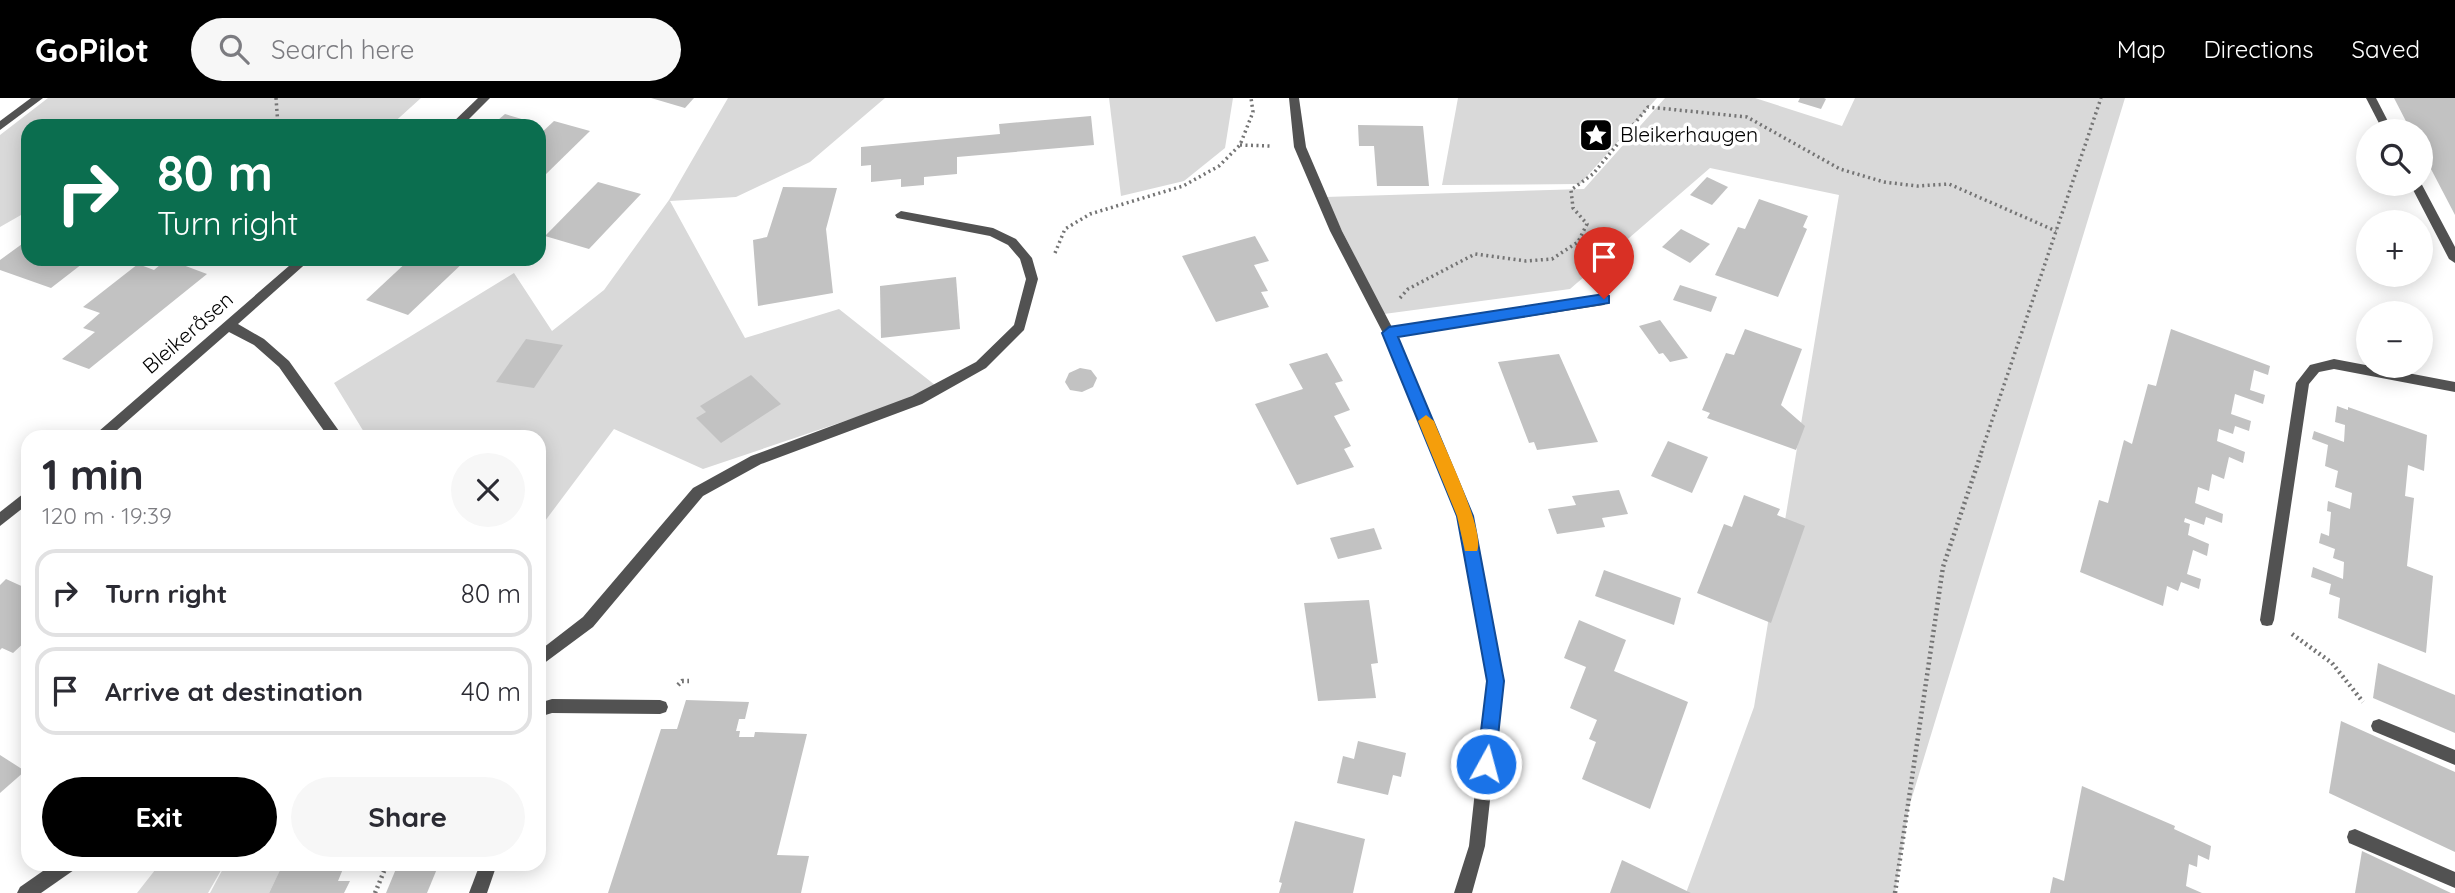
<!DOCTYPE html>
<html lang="en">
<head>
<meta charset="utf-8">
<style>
  body { margin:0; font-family:Quicksand,sans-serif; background:#f7f7f7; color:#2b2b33; height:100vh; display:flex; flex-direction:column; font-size:26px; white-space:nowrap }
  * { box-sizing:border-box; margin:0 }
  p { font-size:23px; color:#7c7c81 }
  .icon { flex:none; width:38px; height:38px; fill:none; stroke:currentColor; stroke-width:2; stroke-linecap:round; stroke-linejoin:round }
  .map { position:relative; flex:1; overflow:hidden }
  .sheet { position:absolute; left:21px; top:332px; width:525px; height:441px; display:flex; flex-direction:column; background:#fff; border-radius:21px; box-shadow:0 4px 18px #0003 }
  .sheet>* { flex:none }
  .top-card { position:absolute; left:21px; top:21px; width:525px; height:147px; border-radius:21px; box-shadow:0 4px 18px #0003; background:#0b6e4f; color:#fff; overflow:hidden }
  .fabs { position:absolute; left:2356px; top:21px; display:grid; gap:14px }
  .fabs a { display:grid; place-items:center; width:77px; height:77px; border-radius:50%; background:#fff; box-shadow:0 4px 18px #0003; font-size:35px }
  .pin { position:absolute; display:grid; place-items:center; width:60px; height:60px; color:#fff; margin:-72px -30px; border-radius:50% 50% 50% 0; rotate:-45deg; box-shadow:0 0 7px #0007 }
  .pin .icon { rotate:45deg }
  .me { position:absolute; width:77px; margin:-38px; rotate:7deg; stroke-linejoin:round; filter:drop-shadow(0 0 5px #0008) }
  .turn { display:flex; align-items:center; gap:24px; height:147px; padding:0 21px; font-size:32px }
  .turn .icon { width:91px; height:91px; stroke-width:2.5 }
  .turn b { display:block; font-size:49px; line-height:60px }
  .round { display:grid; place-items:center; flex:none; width:74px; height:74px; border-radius:37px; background:#f7f7f7 }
  .headline { display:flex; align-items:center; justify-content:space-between; height:119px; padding:0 21px }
  h1 { font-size:42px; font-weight:700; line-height:52px }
  .button { display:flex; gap:14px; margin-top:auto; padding:14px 21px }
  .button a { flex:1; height:80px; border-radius:42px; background:#000; color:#fff; font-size:28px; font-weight:700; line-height:80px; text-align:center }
  .button a+a { background:#f7f7f7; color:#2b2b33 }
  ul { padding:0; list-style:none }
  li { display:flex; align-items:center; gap:21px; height:88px; margin:0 14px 10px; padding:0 7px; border:4px solid #e1e1e2; border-radius:21px }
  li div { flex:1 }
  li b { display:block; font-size:26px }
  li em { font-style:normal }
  header { display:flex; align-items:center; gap:42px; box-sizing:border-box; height:98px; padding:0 35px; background:#000; color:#fff }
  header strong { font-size:33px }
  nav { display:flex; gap:38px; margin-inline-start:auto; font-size:24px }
  .search { width:490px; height:63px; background:#f7f7f7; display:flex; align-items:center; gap:18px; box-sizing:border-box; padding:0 24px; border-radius:38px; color:#7c7c81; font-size:26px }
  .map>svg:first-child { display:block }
  .green { fill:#d9d9d9 }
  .building { fill:#c2c2c2 }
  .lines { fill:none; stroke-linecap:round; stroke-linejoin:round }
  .path-far1 { stroke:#747474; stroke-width:3.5; stroke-dasharray:2 3.5; stroke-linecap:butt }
  .path { stroke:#747474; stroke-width:4.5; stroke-dasharray:2 3.5; stroke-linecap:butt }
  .service { fill:#525252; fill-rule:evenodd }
  .minor { fill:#525252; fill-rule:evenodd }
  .route { fill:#1a73e8; stroke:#114b97; stroke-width:2 }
  .slow { fill:#f59e0b }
  .labels { text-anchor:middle; stroke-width:7; stroke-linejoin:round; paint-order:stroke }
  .poi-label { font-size:21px; fill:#000; stroke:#fff; text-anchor:start }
  .street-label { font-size:21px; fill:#000; stroke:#fff }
</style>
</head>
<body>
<header>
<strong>GoPilot</strong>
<div class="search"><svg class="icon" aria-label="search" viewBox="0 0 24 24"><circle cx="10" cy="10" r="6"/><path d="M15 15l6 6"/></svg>Search here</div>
<nav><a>Map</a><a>Directions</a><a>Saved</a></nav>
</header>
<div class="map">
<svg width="2455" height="795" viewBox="0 0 2455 795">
  <rect width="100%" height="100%" fill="#fff"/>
  <g class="green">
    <path d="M 48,0 L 421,0 L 390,28 L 28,28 L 28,113 L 0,129 L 0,37 Z"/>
    <path d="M 728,0 L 885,0 L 810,64 L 736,99 L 670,103 L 745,240 L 839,211 L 940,291 L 703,371 L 614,331 L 539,431 L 539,340 L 367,339 L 334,285 L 514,175 L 552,233 L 604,192 L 669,102 Z"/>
    <path d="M 1109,0 L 1233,0 L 1225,50 L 1184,83 L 1121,98 Z"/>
    <path d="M 1458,0 L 1657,0 L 1580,86 L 1442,87 Z"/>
    <path d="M 1665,0 L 1755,0 L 1842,28 L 1855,0 L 2125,0 L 1909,709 L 1895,795 L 1686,795 L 1754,609 L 1839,97 L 1710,70 L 1570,191 L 1384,216 L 1325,99 L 1584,91 Z"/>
    <path d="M 159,767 L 159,766 L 224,767 L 208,795 L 137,795 Z"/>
    <path d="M 225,767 L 225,766 L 283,767 L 269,795 L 210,795 Z"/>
  </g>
  <g class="building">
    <path d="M 651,0 L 694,0 L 685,10 Z"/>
    <path d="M 1800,0 L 1824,0 L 1826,1 L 1821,11 L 1798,4 Z"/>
    <path d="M 2394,0 L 2455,0 L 2455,117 L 2420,50 L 2420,33 L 2411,33 Z"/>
    <path d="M 505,16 L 532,24 L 527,28 L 491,28 Z"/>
    <path d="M 1091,18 L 1094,47 L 957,59 L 957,76 L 924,79 L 924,87 L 901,89 L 901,81 L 871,84 L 871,67 L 861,68 L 861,49 L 1000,36 L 999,26 Z"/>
    <path d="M 554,23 L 590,33 L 542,80 L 539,79 L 539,37 Z"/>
    <path d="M 1358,27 L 1423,28 L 1429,88 L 1377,88 L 1374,48 L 1359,48 Z"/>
    <path d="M 1707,79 L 1728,89 L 1712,107 L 1690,97 Z"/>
    <path d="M 598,84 L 641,96 L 589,151 L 545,138 Z"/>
    <path d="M 783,89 L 837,90 L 826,131 L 833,195 L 758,208 L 753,142 L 767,139 Z"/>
    <path d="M 1759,101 L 1808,118 L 1803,129 L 1807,131 L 1778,199 L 1715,177 L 1738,129 L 1745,131 Z"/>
    <path d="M 1681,131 L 1710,146 L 1690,165 L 1662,149 Z"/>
    <path d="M 1255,138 L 1269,163 L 1254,167 L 1268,193 L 1261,194 L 1269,209 L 1216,224 L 1182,158 Z"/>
    <path d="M 22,146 L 28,146 L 28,161 L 70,161 L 82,166 L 51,190 L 0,172 L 0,162 Z"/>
    <path d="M 167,161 L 207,176 L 89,271 L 62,261 L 95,234 L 83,230 L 100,215 L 83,209 L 138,166 L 154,172 Z"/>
    <path d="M 410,161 L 467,161 L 408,217 L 366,202 Z"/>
    <path d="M 956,179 L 960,231 L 881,240 L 880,188 Z"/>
    <path d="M 1680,187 L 1717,199 L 1711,214 L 1673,202 Z"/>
    <path d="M 1660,222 L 1688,260 L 1670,264 L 1663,255 L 1659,256 L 1639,228 Z"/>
    <path d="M 1745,231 L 1802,251 L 1781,307 L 1805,328 L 1796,352 L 1707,320 L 1710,315 L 1702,312 L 1726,255 L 1734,257 Z"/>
    <path d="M 2171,231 L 2270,268 L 2268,277 L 2254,272 L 2250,292 L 2265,297 L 2263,306 L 2235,296 L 2231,316 L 2251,323 L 2249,333 L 2235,328 L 2233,336 L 2219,331 L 2217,343 L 2245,354 L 2243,365 L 2229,359 L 2224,381 L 2212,376 L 2209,393 L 2198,389 L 2195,405 L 2223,416 L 2222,425 L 2206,419 L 2204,427 L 2185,420 L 2184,424 L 2190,426 L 2188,437 L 2209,446 L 2207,458 L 2193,452 L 2187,476 L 2201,481 L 2199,491 L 2181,484 L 2178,493 L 2167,488 L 2163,508 L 2080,474 L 2099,402 L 2108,405 L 2124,342 L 2132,346 L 2148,286 L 2156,288 Z"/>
    <path d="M 526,241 L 563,247 L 534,290 L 496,284 Z"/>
    <path d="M 1327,255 L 1343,283 L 1335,285 L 1350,312 L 1334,318 L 1351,348 L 1344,351 L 1354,369 L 1297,387 L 1255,306 L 1303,291 L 1289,266 Z"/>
    <path d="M 1559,256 L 1598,344 L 1537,352 L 1534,344 L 1529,345 L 1498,264 Z"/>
    <path d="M 1080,270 L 1091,272 L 1097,280 L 1093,289 L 1082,294 L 1070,292 L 1065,284 L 1069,275 Z"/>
    <path d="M 751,277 L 781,306 L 721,345 L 696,320 L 706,314 L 700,308 Z"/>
    <path d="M 2337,308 L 2348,312 L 2348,309 L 2427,337 L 2424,373 L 2408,367 L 2405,398 L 2414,400 L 2407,468 L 2433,478 L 2426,555 L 2338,520 L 2340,500 L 2329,496 L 2331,486 L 2311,479 L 2313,469 L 2343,481 L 2344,464 L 2333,460 L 2335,451 L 2319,445 L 2321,435 L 2329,438 L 2331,414 L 2327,413 L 2328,403 L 2350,411 L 2352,395 L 2335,389 L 2338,373 L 2325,368 L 2328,347 L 2312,341 L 2314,333 L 2344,344 L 2345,327 L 2335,324 Z"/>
    <path d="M 1668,343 L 1708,359 L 1692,395 L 1651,378 Z"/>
    <path d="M 1619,392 L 1628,416 L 1602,420 L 1605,429 L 1557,436 L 1548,411 L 1576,407 L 1572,398 Z"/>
    <path d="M 1744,397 L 1780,411 L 1777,417 L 1805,428 L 1771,525 L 1697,495 L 1724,426 L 1732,429 Z"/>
    <path d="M 1374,430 L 1382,451 L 1338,461 L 1330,440 Z"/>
    <path d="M 1604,472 L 1681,500 L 1674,527 L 1595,498 Z"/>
    <path d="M 6,481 L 28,491 L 28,541 L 13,555 L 2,550 L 0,552 L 0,487 Z"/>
    <path d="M 1369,502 L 1378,565 L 1371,566 L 1376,600 L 1318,603 L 1304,505 Z"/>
    <path d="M 1579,522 L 1626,542 L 1614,573 L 1688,604 L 1650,711 L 1582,681 L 1596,644 L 1589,641 L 1597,622 L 1570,610 L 1586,569 L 1564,560 Z"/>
    <path d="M 2378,565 L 2455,597 L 2455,635 L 2373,600 Z"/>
    <path d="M 686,602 L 749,604 L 745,621 L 739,621 L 736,633 L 740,633 L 739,639 L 754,639 L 755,634 L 807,636 L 777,757 L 809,758 L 801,795 L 608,795 L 661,631 L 677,631 Z"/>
    <path d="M 2341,623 L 2455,674 L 2455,754 L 2329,695 Z"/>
    <path d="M 1358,643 L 1406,655 L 1401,679 L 1393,677 L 1388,697 L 1337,685 L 1343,658 L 1354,661 Z"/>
    <path d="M 0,657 L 25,673 L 0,695 Z"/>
    <path d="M 2082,688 L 2175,728 L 2174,731 L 2211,748 L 2209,762 L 2198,757 L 2197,769 L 2189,766 L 2186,788 L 2202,795 L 2050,795 L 2053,779 L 2064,783 Z"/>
    <path d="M 1295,723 L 1365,741 L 1353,795 L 1279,795 L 1282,785 L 1279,784 Z"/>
    <path d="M 2362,753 L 2451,795 L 2355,795 Z"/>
    <path d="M 1622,762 L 1691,795 L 1610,795 Z"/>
    <path d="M 283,766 L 345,766 L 338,783 L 350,783 L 344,795 L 269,795 Z"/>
    <path d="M 398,766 L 439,766 L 427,795 L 386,795 Z"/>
  </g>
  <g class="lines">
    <g class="path-far1">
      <path d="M 276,0 L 278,28"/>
      <path d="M 1240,47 L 1271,48"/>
      <path d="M 1055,155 L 1065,131 L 1090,116 L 1183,88 L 1219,68 L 1240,47 L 1253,14 L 1251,0"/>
      <path d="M 1400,200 L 1408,191 L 1475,156 L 1526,163 L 1552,161 L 1578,144 L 1587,126 L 1573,110 L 1571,92 L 1593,76 L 1648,9 L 1747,19 L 1840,71 L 1884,84 L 1917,88 L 1949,86 L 2056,133"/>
      <path d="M 1981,355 L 2101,0"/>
    </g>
    <g class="path">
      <path d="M 2292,536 L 2332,565 L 2363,604"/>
      <path d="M 678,587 L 682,583 L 689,583"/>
      <path d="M 375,795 L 387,766"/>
      <path d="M 1895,795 L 1943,469 L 1982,353"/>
    </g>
    <g class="service">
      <path d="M 901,113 L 993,130 L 1016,141 L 1032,160 L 1038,181 L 1024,232 L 986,270 L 922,306 L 761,366 L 703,398 L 593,529 L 539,569 L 539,553 L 583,519 L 693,390 L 751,358 L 912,298 L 976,264 L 1014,227 L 1026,181 L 1020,161 L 1008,147 L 990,138 L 897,120 L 895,117 Z"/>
      <path d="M 1604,197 L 1610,202 L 1604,207 L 1389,240 L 1383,235 L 1389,230 Z"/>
      <path d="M 552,601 L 660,602 L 666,604 L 668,609 L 666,614 L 660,616 L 552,615 L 539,619 L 539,605 Z"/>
      <path d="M 2379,621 L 2455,652 L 2455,667 L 2373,633 L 2371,628 L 2373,623 Z"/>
      <path d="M 2355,731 L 2455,774 L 2455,790 L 2349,745 L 2347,739 L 2349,733 Z"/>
    </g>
    <g class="minor">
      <path d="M 31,0 L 43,0 L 0,32 L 0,23 Z"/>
      <path d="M 478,0 L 490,0 L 462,28 L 449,28 Z"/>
      <path d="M 1289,0 L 1299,0 L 1306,49 L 1342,133 L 1395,235 L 1472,418 L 1503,583 L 1485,748 L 1472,795 L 1454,795 L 1469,748 L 1487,583 L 1458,418 L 1383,235 L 1330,133 L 1294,49 Z"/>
      <path d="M 2366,0 L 2376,0 L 2393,33 L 2383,33 Z"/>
      <path d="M 2420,83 L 2455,149 L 2455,165 L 2449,161 L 2410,86 L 2420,86 Z"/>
      <path d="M 297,161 L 311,161 L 238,226 L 264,241 L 289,263 L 344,340 L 329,340 L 279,269 L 254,247 L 229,234 L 108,340 L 91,340 Z"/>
      <path d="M 2334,261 L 2455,284 L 2455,294 L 2334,271 L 2319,274 L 2309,286 L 2274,522 L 2272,527 L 2267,528 L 2262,527 L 2260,522 L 2296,285 L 2310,267 Z"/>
      <path d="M 28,392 L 28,406 L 0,428 L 0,414 Z"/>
      <path d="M 53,766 L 76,766 L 74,772 L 41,795 L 17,795 L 20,789 Z"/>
      <path d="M 480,766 L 497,766 L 487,795 L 469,795 Z"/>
    </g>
  </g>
  <path class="route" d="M 1604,196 L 1609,198 L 1609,205 L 1398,239 L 1473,418 L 1504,583 L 1495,666 L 1492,671 L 1486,674 L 1479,671 L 1477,666 L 1487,583 L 1457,418 L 1382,235 L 1389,229 Z"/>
  <path class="slow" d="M 1426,317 L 1434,323 C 1443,347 1486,433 1477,453 L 1465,453 L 1457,418 L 1418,323 Z"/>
  <defs>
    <g id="sight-square" transform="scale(1.75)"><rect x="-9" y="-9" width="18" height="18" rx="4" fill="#000" stroke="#fff"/><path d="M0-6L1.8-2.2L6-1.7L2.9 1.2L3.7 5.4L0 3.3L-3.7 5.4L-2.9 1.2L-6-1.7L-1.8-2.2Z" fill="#fff"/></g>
  </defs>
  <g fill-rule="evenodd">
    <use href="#sight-square" x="1596" y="37"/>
  </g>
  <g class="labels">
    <g class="poi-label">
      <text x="1620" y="44">Bleikerhaugen</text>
    </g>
    <g class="street-label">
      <text transform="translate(188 235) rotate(-41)" y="7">Bleikeråsen</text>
    </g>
  </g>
</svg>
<div class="fabs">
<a><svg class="icon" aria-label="search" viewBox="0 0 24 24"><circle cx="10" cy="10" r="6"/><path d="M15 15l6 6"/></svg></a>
<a>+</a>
<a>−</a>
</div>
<div class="pin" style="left:1604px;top:201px;background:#d93025"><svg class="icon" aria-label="arrive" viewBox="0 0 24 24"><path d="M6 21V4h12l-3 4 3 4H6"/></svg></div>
<svg class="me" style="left:1486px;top:666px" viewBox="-20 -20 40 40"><circle r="17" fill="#1a73e8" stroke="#fff" stroke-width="3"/><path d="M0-11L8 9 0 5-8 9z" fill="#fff"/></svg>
<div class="top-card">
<div class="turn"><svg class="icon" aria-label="right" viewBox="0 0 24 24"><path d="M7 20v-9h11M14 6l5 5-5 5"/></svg><div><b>80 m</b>Turn right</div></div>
</div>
<section class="sheet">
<div class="headline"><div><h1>1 min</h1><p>120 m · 19:39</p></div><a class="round"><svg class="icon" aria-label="close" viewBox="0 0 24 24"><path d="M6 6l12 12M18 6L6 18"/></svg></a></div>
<ul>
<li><svg class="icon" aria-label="right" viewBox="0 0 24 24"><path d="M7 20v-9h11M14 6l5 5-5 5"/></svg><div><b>Turn right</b></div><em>80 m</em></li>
<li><svg class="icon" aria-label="arrive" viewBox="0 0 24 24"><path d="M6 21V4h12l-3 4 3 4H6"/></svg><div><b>Arrive at destination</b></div><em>40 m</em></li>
</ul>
<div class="button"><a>Exit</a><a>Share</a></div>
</section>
</div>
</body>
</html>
